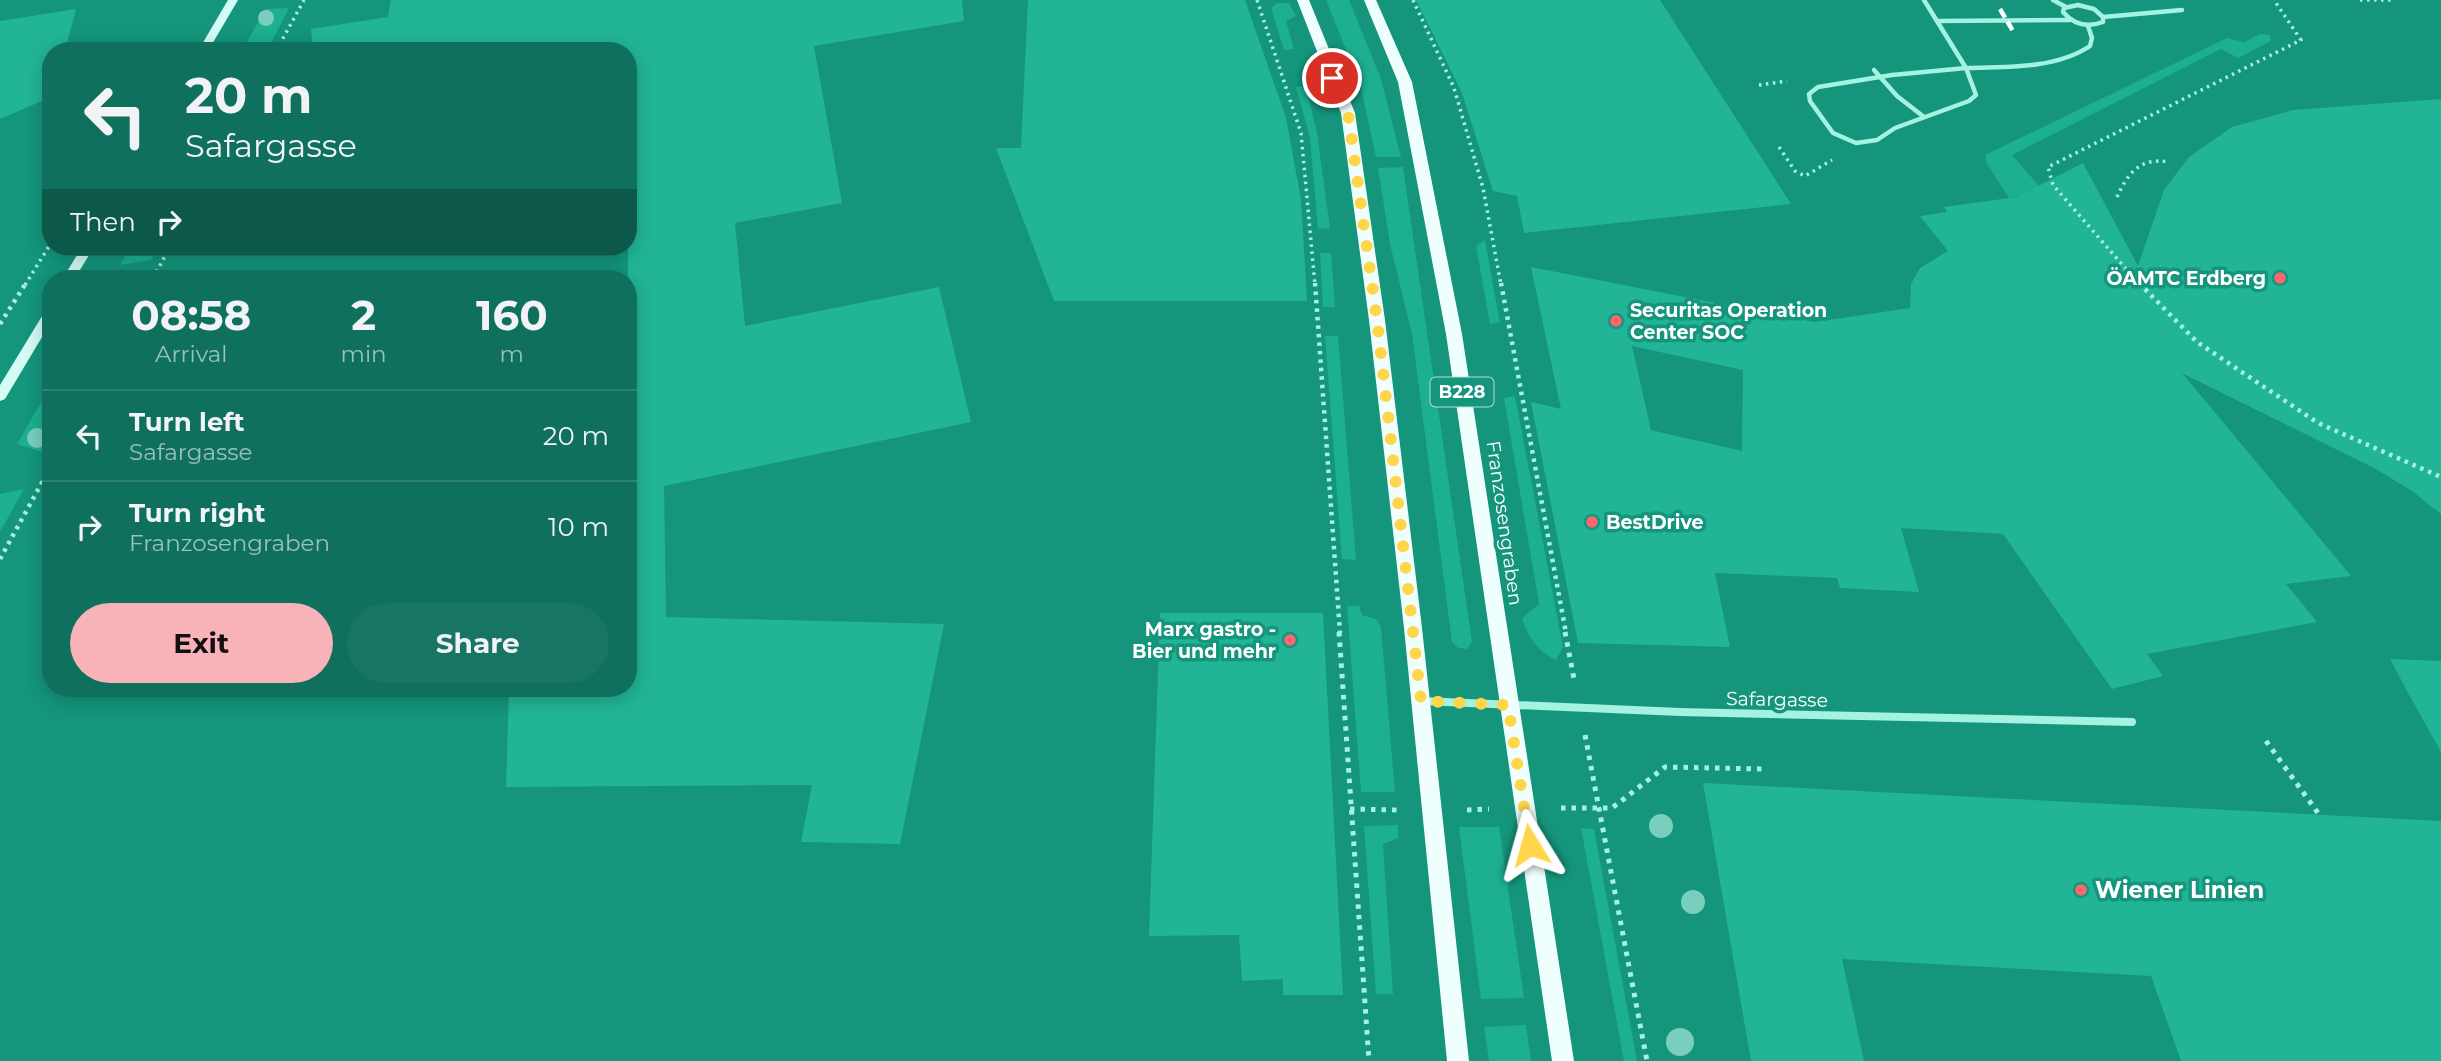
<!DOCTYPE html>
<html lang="en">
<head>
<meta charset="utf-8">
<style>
  body { margin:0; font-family:Montserrat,sans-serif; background:#187563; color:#f1f3f6; height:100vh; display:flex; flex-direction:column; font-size:26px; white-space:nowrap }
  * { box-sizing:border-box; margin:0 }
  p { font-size:23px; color:#9bc1bc }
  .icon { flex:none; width:38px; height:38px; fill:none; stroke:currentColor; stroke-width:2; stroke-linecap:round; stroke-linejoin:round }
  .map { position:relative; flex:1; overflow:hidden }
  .side { position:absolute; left:42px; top:270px; width:595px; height:427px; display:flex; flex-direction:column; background:#0f705d; border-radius:28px; box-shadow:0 4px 18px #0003 }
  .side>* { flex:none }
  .guide { position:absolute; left:42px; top:42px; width:595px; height:214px; border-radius:28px; box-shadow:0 4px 18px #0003; background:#0f705d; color:#f1f3f6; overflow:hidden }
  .pin { position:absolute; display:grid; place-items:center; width:60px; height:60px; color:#fff; margin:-30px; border:4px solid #fff; border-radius:50%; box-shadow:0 2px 7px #0007 }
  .me { position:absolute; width:77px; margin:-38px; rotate:352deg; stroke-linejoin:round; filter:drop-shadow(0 0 5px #0008) }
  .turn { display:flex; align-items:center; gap:24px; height:147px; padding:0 28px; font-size:32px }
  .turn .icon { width:91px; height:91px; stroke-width:2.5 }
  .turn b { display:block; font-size:49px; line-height:60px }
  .then { display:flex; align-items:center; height:66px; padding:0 28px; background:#0003; gap:14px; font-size:26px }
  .eta { display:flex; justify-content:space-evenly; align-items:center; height:119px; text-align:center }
  .eta b { font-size:42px; font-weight:700; line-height:49px }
  .action { display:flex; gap:14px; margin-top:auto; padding:14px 28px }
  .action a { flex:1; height:80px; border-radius:42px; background:#f7b3b8; color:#111; font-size:28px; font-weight:700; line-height:80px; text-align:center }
  .action a+a { background:#187563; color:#f1f3f6 }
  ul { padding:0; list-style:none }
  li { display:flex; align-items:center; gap:21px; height:91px; padding:0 28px; border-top:2px solid #2f8272 }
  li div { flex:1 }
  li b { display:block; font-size:26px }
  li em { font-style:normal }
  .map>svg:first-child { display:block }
  .green { fill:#1caf90 }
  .building { fill:#22b496; fill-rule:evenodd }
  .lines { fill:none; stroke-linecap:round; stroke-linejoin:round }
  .path-far2 { stroke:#a4f2e1; stroke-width:3.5; stroke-dasharray:2.5 4.5; stroke-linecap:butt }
  .path-far1 { stroke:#a4f2e1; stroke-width:4.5; stroke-dasharray:3.5 5; stroke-linecap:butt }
  .path { stroke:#a4f2e1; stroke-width:5; stroke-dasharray:4.5 6; stroke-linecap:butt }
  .lane { stroke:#a4f2e1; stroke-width:4.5 }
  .street { stroke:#a4f2e1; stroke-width:8 }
  .secondary { fill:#d3fcf4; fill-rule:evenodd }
  .primary { fill:#effffd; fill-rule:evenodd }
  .rail { stroke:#fff; stroke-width:4.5; stroke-dasharray:10 4.5; stroke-linecap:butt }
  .tree { fill:#79cebd }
  .route { stroke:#ffd54a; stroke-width:12; stroke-dasharray:0 21.6 }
  .poi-dot { fill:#ff656d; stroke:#14957c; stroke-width:2.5 }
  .labels { text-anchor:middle; stroke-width:7; stroke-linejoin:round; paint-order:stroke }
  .shield { fill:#14957c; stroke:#b8dfd8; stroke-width:2 }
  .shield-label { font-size:18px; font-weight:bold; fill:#fff }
  .poi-label { font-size:19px; font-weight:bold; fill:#fff; stroke:#14957c; text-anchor:end }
  .street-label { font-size:19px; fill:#fff; stroke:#14957c }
  .near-poi-label { font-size:23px; font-weight:bold; fill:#fff; stroke:#14957c; text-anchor:start }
</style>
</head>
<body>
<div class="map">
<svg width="2441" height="1061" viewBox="0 0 2441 1061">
  <rect width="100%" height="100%" fill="#14957c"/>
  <g class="green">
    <path d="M 1326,0 L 1349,0 L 1381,79 L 1401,157 L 1376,157 L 1360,84 Z"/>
    <path d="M 1277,3 L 1289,3 L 1296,16 L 1286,21 L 1294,49 L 1284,50 L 1271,8 Z"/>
    <path d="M 289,8 L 267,51 L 242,51 L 265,9 Z"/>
    <path d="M 2260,34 L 2270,35 L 2271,41 L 2238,58 L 2221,49 L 2012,155 L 2045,193 L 2009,198 L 1987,164 L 1985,155 L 2227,38 L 2244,42 Z"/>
    <path d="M 1306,86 L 1317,133 L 1330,228 L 1318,229 L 1310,138 L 1296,87 Z"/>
    <path d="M 1403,167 L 1472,642 L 1467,649 L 1458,648 L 1452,642 L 1412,334 L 1390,244 L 1378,168 Z"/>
    <path d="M 1485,240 L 1500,323 L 1490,324 L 1476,246 Z"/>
    <path d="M 130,247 L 158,247 L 151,260 L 120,265 Z"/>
    <path d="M 1320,253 L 1331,253 L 1335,307 L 1323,307 Z"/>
    <path d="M 1325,336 L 1338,336 L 1356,560 L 1342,559 Z"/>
    <path d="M 51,385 L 51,442 L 45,453 L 17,444 Z"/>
    <path d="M 1515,396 L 1563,647 L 1556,660 C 1536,650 1529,638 1522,618 L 1539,604 L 1504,398 Z"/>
    <path d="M 24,489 L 0,532 L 0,494 Z"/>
    <path d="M 1347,606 L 1359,606 L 1362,615 L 1376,619 L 1381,627 L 1395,792 L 1361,792 Z"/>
    <path d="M 1398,825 L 1398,838 L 1383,844 L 1393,994 L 1376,994 L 1364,826 Z"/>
    <path d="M 1459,827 L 1499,827 L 1524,998 L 1481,999 Z"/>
    <path d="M 1581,828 L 1594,829 L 1637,1061 L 1624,1061 Z"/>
    <path d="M 1526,1025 L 1531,1061 L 1489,1061 L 1484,1027 Z"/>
  </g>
  <g class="building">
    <path d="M 391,0 L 962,0 L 964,21 L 814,46 L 842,203 L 735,223 L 745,326 L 939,287 L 971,422 L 664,486 L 666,617 L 944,624 L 900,844 L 801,842 L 812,785 L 506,787 L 509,688 L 628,688 L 628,51 L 558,51 L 558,43 L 508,51 L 313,51 L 311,29 L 388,17 Z"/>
    <path d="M 1028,0 L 1245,0 L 1286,118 L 1301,199 L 1307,301 L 1054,301 L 996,148 L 1021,148 Z"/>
    <path d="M 1416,0 L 1660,0 L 1791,204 L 1524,233 L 1517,196 L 1493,191 L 1462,93 Z"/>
    <path d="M 76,9 L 65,51 L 51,51 L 51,97 L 0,119 L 0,21 Z"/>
    <path d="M 2441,99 L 2441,514 L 2412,491 L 2376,469 L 2182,373 L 2351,576 L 2286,584 L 2317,622 L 2147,654 L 2163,676 L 2112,689 L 2003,534 L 1901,528 L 1919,592 L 1840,588 L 1837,578 L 1715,573 L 1730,647 L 1578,643 L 1531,402 L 1561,409 L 1531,267 L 1814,322 L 1910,308 L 1911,284 L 1920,268 L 1948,251 L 1920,216 L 1947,212 L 1944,207 L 2017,197 L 2083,163 L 2138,266 L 2164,190 L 2189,157 L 2232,127 L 2293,110 ZM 1632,346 L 1743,370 L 1742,451 L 1651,430 Z"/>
    <path d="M 1160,613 L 1323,613 L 1343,995 L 1283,995 L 1283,979 L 1242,981 L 1239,935 L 1149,936 Z"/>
    <path d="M 2390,659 L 2441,661 L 2441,752 L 2407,691 Z"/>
    <path d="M 1703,783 L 2441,821 L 2441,1061 L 2181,1061 L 2151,976 L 1842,959 L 1864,1061 L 1751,1061 Z"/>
  </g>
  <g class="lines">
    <g class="path-far2">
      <path d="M 1257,0 L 1301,133 L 1315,285"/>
      <path d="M 1413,0 L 1454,88 L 1483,188 L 1501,285"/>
      <path d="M 2360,0 L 2394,0"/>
      <path d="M 276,51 L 304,0"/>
      <path d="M 1759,85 L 1787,81"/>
      <path d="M 1779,147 L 1795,171 L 1805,176 L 1832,160"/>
      <path d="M 2117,197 C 2128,173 2140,157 2169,162"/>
      <path d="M 153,278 L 170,247"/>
      <path d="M 25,285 L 51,243"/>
      <path d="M 2140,285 L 2053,185 L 2048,167 L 2301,40 L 2274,0"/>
    </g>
    <g class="path-far1">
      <path d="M 1315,283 L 1340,633"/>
      <path d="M 1501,283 L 1566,633"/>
      <path d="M 2139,283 L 2197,342 L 2318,423 L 2441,477"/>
      <path d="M 0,324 L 26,283"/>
      <path d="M 0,559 L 51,466"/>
    </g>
    <g class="path">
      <path d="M 1339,632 L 1369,1061"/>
      <path d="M 1565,632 L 1574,679"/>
      <path d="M 1585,735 L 1647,1061"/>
      <path d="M 2266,741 L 2318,813"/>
      <path d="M 1561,808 L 1612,808 L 1665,767 L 1765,769"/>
      <path d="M 1350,809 L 1398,810"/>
      <path d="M 1467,810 L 1489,809"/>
    </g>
    <g class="lane">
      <path d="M 1924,0 L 1966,68"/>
      <path d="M 2053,0 L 2066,7"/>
      <path d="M 2078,5 L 2094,9 L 2103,17 L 2103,22 C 2087,28 2074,25 2063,12 L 2064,8 Z"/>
      <path d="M 2103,17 L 2182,10"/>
      <path d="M 1937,21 L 2070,20"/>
      <path d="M 1966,68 L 1976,95 L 1969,101 L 1895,128 L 1877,140 L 1856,143 L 1833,133 L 1810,101 L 1809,94 L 1818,87 L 1892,75 Z"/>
      <path d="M 1966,68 C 2006,67 2056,69 2090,46 L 2092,38 L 2088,26"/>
      <path d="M 1874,70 L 1897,96 L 1924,117"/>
    </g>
    <path class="street" d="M 1422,701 L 1680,712 L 2132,722"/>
    <g class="secondary">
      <path d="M 228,0 L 238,0 L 208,51 L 198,51 Z"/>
      <path d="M 82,247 L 94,247 L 75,278 L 63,278 Z"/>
      <path d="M 51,307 L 51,322 L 5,399 L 0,401 L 0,385 L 47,308 Z"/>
    </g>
    <g class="primary">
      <path d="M 1297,0 L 1309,0 L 1355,113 L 1385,320 L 1422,628 L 1469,1061 L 1447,1061 L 1404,628 L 1369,320 L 1341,113 Z"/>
      <path d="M 1364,0 L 1376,0 L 1412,82 L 1462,334 L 1574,1061 L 1552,1061 L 1446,334 L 1398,82 Z"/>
    </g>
    <path class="rail" d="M 2000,9 L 2013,31"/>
  </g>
  <g class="tree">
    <circle cx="266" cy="18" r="8"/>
    <circle cx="37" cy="438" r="10"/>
    <circle cx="1661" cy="826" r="12"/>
    <circle cx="1693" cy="902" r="12"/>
    <circle cx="1680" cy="1042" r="14"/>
  </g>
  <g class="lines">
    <path class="route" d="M 1332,78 L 1348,113 L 1377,320 L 1421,701 L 1508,705 L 1530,845"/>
  </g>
  <g class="poi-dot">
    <circle cx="2280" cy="278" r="7"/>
    <circle cx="1616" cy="321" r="7"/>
    <circle cx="1592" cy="522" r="7"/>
    <circle cx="1290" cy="640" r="7"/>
    <circle cx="2081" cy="890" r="7"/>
  </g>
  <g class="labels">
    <rect class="shield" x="1430.5" y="377.5" width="63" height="29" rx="5"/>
    <g class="shield-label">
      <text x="1462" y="398">B228</text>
    </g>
    <g class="poi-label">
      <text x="2266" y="285">ÖAMTC Erdberg</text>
      <text x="1630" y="317" text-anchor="start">Securitas Operation<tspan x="1630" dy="22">Center SOC</tspan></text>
      <text x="1606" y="529" text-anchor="start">BestDrive</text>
      <text x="1276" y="636">Marx gastro -<tspan x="1276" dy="22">Bier und mehr</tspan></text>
    </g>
    <g class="street-label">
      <text transform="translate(1505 523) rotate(82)" y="7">Franzosengraben</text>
      <text transform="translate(1777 699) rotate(1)" y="7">Safargasse</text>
    </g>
    <g class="near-poi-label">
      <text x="2095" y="898">Wiener Linien</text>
    </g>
  </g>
</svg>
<div class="pin" style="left:1332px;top:78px;background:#d93025"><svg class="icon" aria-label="arrive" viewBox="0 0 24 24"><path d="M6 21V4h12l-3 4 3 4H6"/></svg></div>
<svg class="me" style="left:1530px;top:845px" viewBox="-20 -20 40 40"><path d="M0-17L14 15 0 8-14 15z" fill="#ffd54a" stroke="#fff" stroke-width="4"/></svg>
<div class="guide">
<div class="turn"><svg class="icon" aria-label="left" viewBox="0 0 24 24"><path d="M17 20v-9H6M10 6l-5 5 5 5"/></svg><div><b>20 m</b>Safargasse</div></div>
<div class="then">Then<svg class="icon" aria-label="right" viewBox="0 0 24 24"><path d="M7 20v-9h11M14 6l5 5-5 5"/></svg></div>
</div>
<section class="side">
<div class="eta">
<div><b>08:58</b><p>Arrival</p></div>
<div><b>2</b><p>min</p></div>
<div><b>160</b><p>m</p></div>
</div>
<ul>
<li><svg class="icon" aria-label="left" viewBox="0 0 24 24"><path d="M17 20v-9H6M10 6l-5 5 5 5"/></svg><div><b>Turn left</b><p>Safargasse</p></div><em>20 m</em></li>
<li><svg class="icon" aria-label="right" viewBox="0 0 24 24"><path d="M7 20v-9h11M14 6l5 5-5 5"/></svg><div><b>Turn right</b><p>Franzosengraben</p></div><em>10 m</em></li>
</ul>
<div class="action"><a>Exit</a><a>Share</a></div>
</section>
</div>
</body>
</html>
